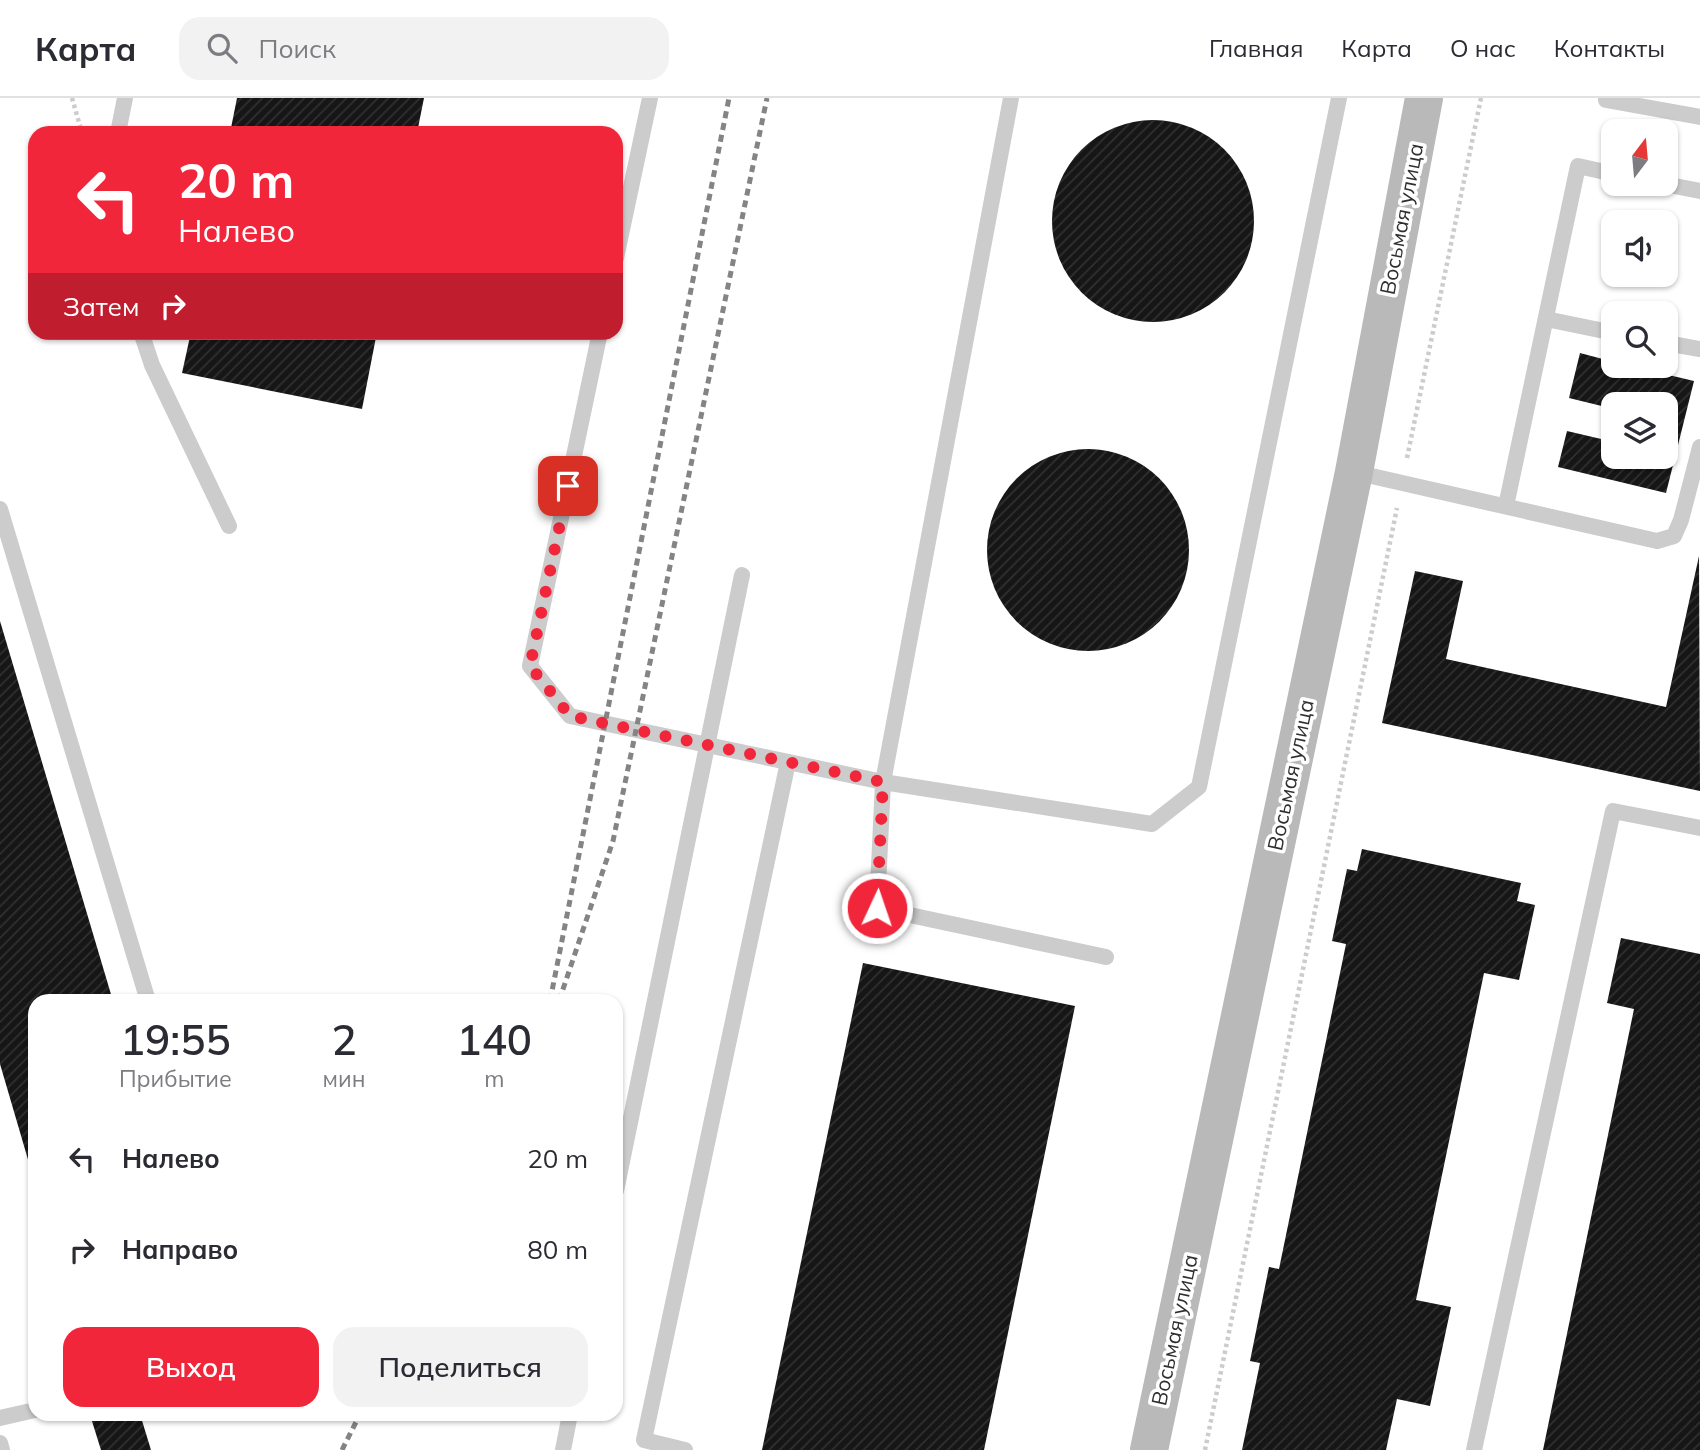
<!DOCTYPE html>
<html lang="ru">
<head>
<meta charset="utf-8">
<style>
  body { margin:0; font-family:Mulish,sans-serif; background:#f2f2f3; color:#2b2b33; height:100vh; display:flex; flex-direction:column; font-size:26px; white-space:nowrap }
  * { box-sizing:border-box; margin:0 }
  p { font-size:23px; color:#7c7c81 }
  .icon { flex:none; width:38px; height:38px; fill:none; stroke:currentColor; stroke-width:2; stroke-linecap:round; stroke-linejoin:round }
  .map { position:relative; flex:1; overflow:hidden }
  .panel { position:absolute; left:28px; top:896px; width:595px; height:427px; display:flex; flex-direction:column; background:#fff; border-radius:21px; box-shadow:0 2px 5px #0004 }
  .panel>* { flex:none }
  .guide { position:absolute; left:28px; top:28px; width:595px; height:214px; border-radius:21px; box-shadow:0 2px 5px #0004; background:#f1263b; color:#fff; overflow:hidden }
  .needle { width:46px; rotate:16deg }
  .controls { position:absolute; left:1601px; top:21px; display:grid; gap:14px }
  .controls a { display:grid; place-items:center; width:77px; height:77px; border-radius:14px; background:#fff; box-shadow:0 2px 5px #0004; font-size:35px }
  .pin { position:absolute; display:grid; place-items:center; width:60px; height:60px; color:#fff; margin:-30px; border-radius:14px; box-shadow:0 4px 10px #0006 }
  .me { position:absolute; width:77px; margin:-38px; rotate:3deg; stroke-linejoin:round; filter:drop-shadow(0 0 5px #0008) }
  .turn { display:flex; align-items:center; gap:24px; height:147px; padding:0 35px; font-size:32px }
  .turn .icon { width:91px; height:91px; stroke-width:2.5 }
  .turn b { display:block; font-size:49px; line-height:60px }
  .then { display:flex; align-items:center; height:66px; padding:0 35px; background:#0003; gap:14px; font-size:26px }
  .eta { display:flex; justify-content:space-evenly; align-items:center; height:119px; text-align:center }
  .eta b { font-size:42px; font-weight:600; line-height:49px }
  .primary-button { display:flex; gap:14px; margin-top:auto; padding:14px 35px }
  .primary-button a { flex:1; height:80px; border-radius:21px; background:#f1263b; color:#fff; font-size:28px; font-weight:600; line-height:80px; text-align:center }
  .primary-button a+a { background:#f2f2f3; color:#2b2b33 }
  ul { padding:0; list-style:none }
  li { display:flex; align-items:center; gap:21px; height:91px; padding:0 35px }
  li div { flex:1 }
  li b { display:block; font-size:26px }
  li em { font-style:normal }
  header { display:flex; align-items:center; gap:42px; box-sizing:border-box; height:98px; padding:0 35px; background:#fff; border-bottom:2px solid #e1e1e2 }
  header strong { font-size:33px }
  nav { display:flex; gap:38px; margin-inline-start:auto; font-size:24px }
  .search { width:490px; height:63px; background:#f2f2f3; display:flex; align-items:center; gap:18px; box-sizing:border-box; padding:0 24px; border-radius:21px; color:#7c7c81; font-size:26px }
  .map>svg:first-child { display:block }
  .building { fill:url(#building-hatch) }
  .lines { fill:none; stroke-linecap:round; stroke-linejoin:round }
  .path { stroke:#ccc; stroke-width:4.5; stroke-dasharray:3.5 3.5; stroke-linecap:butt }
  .lane { stroke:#ccc; stroke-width:16 }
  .secondary { stroke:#b9b9b9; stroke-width:38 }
  .rail { stroke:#848484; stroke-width:5; stroke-dasharray:7 5; stroke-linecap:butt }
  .route { stroke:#f1263b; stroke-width:12; stroke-dasharray:0 21.6 }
  .labels { text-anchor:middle; stroke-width:7; stroke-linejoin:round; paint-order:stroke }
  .street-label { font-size:21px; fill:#2f2f2f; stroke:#fff }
</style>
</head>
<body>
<header>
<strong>Карта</strong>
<div class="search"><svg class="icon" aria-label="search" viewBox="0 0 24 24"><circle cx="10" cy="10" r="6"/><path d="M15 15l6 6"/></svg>Поиск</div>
<nav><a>Главная</a><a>Карта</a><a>О нас</a><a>Контакты</a></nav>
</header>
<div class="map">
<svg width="1700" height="1352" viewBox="0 0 1700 1352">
  <defs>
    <pattern id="building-hatch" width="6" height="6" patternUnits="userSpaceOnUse" patternTransform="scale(1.75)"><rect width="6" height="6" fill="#161616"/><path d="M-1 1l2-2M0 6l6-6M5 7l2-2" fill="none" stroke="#303030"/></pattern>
  </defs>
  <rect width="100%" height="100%" fill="#fff"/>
  <g class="building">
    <path d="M 237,0 L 424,0 L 417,35 L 230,35 Z"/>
    <circle cx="1153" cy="123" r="101"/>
    <path d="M 191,234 L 377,234 L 362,311 L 182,275 Z"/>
    <path d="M 1580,255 L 1614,264 L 1614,268 L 1631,268 L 1694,283 L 1666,395 L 1558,369 L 1567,333 L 1614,344 L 1614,359 L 1666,359 L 1666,306 L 1614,306 L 1614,311 L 1569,300 Z"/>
    <circle cx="1088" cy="452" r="101"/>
    <path d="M 1699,458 L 1700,693 L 1382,625 L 1415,473 L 1463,483 L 1446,561 L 1666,609 Z"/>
    <path d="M 0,523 L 113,903 L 35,903 L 34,1082 L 0,966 Z"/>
    <path d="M 1362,751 L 1521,785 L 1517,803 L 1535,807 L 1519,882 L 1484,875 L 1416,1202 L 1451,1209 L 1430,1308 L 1397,1301 L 1386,1352 L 1242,1352 L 1260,1265 L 1250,1263 L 1269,1169 L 1279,1171 L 1346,846 L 1332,843 L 1347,771 L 1357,773 Z"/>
    <path d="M 1621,840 L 1700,856 L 1700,1352 L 1543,1352 L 1634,911 L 1607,905 Z"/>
    <path d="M 863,865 L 1075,908 L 984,1352 L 762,1352 Z"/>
    <path d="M 104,1316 L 140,1316 L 151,1352 L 101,1352 L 91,1320 Z"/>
  </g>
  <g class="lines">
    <g class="path">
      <path d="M 72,0 L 82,35"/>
      <path d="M 1407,360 L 1481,0"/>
      <path d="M 1205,1352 L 1397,410"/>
    </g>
    <g class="lane">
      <path d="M 1011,0 L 883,684 L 877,810 L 1106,859"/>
      <path d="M 1606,0 L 1606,2 L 1700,19"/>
      <path d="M 118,35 L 125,0"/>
      <path d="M 1664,86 L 1700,93"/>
      <path d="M 616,160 L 650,0"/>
      <path d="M 1546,221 L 1614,235"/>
      <path d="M 141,234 L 152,267 L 229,428"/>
      <path d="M 600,234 L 530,568 L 570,618 L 883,684 L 1152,726 L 1199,689 L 1339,0"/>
      <path d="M 1666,245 L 1700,251"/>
      <path d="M 1354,374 L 1657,443 L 1674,438 L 1681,422 L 1700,349"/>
      <path d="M 1506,408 L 1578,68 L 1614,76"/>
      <path d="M 0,411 L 148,903"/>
      <path d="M 616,1093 L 742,477"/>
      <path d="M 0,1320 L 35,1312"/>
      <path d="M 0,1345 L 2,1352"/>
      <path d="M 563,1352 L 570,1316"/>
      <path d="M 685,1352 L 644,1342 L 788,664"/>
      <path d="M 1474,1352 L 1613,713 L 1700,730"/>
    </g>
    <path class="secondary" d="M 1149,1352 L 1354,374 L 1424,0"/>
    <g class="rail">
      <path d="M 550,903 L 729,0"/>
      <path d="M 559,903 L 613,743 L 767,0"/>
      <path d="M 342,1352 L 360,1316"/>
    </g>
  </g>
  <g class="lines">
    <path class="route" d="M 568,388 L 530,568 L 570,618 L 883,684 L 877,810"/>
  </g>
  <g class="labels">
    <g class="street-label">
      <text transform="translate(1402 121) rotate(-79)" y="7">Восьмая улица</text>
      <text transform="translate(1291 677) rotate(-78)" y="7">Восьмая улица</text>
      <text transform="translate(1175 1232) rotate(-78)" y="7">Восьмая улица</text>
    </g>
  </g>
</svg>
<div class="controls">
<a><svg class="needle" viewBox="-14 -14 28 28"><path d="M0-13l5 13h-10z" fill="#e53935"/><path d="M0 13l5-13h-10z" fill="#7c7c81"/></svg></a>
<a><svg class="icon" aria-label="sound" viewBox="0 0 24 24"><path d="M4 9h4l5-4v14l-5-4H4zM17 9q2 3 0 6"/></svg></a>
<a><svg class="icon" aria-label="search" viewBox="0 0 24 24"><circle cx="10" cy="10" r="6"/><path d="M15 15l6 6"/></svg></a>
<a><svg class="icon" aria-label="layers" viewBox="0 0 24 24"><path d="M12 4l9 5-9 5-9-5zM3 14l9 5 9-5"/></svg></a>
</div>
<div class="pin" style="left:568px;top:388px;background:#d93025"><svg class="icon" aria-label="arrive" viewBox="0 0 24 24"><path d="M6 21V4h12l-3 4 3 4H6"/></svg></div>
<svg class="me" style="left:877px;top:810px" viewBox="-20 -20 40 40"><circle r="17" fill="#f1263b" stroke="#fff" stroke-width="3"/><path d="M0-11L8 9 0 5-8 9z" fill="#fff"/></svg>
<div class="guide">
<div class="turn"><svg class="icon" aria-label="left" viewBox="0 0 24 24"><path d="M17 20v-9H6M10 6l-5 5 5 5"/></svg><div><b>20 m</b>Налево</div></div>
<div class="then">Затем<svg class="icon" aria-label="right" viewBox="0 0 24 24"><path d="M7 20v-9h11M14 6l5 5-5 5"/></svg></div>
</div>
<section class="panel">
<div class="eta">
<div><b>19:55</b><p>Прибытие</p></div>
<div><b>2</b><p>мин</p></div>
<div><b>140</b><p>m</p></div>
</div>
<ul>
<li><svg class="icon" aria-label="left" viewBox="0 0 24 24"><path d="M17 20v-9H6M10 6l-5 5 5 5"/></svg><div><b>Налево</b></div><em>20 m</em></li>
<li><svg class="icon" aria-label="right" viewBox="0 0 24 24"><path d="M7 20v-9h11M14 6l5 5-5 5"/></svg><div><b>Направо</b></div><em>80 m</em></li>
</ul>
<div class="primary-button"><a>Выход</a><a>Поделиться</a></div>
</section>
</div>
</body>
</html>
